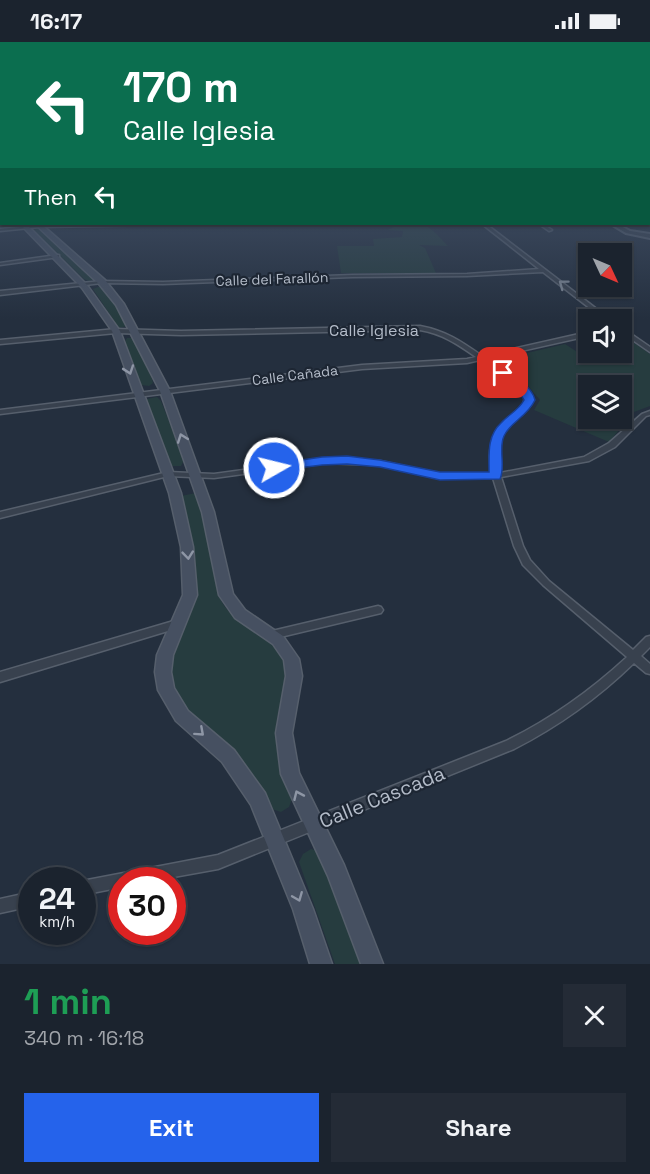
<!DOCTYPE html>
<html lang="en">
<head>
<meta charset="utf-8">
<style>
  body { margin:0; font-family:"Space Grotesk",sans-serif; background:#242b36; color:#f1f3f6; height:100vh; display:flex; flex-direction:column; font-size:22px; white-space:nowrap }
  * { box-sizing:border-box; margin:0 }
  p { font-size:20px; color:#a0a4aa }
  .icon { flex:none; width:33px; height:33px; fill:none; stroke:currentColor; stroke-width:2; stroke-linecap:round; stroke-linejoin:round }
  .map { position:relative; height:922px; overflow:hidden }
  .panel { display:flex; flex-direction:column; background:#1b232e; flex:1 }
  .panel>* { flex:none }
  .hud { position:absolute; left:0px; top:0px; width:651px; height:183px; box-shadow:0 2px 4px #0004,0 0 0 2px #39404a; background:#0b6e4f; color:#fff; overflow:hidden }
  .needle { width:39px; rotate:134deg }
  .controls { position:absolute; left:578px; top:201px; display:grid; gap:12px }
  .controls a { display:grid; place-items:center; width:54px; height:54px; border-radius:0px; background:#1b232e; box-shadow:0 2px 4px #0004,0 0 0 2px #39404a; font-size:30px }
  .speed { position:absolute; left:18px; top:825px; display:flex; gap:12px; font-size:30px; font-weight:700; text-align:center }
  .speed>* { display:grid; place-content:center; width:78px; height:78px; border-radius:50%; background:#1b232e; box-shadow:0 2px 4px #0004,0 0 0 2px #39404a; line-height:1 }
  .speed small { font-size:15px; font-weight:400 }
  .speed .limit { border:9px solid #d22; background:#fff; color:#111 }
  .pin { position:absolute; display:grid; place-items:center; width:51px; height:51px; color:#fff; margin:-26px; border-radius:12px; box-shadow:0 3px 9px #0006 }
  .me { position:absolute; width:66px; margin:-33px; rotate:82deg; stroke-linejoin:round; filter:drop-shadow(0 0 4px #0008) }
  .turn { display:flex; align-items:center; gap:21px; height:126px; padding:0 24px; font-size:27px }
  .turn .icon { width:78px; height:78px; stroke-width:2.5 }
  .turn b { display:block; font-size:42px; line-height:51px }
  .then { display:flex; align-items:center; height:57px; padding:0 24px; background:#0003; gap:12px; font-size:22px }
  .round { display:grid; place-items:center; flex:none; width:63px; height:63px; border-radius:0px; background:#242b36 }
  .headline { display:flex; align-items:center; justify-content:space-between; height:102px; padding:0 24px }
  h1 { font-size:36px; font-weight:600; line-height:45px; color:#1e9e55 }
  .cta { display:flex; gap:12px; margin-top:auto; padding:12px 24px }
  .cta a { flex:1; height:69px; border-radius:0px; background:#2563eb; color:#fff; font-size:24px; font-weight:600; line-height:69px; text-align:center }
  .cta a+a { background:#242b36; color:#f1f3f6 }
  .status { display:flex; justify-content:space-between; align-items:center; height:42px; padding:0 30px; background:#1b232e; direction:ltr }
  .status svg { height:16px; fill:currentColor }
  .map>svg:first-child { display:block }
  .green { fill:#263c3f; fill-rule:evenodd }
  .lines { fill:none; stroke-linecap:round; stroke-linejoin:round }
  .minor-casing { stroke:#565f6c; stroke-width:3 }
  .tertiary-casing { stroke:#565f6c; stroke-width:4 }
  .secondary-casing { stroke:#565f6c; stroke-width:3 }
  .minor { fill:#38414e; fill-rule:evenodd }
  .tertiary { fill:#38414e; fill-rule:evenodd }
  .secondary { fill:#465061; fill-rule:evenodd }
  .oneway { stroke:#7c8592 }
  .oneway2 { stroke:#8e96a5 }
  .route { fill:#2563eb; stroke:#184099; stroke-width:1.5 }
  .labels { text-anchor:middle; stroke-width:4.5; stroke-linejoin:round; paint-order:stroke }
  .far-street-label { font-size:14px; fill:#b4bcc9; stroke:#1d2633 }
  .street-label { font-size:16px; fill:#b4bcc9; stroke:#1d2633 }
  .near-street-label { font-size:20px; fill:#b4bcc9; stroke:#1d2633 }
</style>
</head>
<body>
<div class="status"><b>16:17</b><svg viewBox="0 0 49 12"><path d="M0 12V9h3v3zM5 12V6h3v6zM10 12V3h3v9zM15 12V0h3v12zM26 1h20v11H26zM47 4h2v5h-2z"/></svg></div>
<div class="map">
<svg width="650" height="922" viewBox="0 0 650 922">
  <rect width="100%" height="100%" fill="#242f3e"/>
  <g class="green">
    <path d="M 388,182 L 415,182 L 399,184 C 407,185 412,182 420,182 C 429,182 442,198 448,204 L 419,203 L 425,206 L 436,231 L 341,231 L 337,204 L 374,204 L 373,197 L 402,195 L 403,189 L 388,188 L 395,184 Z"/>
    <path d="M 40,186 L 94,237 L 89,239 L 84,237 L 34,188 Z"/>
    <path d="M 101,244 L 115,261 L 127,284 L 119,286 L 93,247 Z"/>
    <path d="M 127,296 L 134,296 L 152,337 L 153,341 L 149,344 L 141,343 L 125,299 Z"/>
    <path d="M 634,301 L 650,312 L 650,364 L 634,370 L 609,400 L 534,368 L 540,358 L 527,343 L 496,321 L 497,318 L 565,302 L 582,313 L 595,311 L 621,310 L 621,304 ZM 588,344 L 621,344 L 621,376 L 588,376 Z"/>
    <path d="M 157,355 L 161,359 L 184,418 L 181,424 L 170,424 L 146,359 L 147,357 Z"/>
    <path d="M 196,451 C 203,473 209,495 213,517 C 216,532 215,549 223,562 C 238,586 277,593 285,619 C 291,637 280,660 277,677 C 273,706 281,731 292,757 L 289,765 L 281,770 L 272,767 C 262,747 251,727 235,710 C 215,689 183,673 173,644 C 161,612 192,580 195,549 C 199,518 188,484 181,454 Z"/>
    <path d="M 311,807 L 319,809 L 361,922 L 335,922 L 299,820 L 303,812 Z"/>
  </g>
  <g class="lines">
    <g class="minor-casing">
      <g id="minor">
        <rect x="0" y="148" width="2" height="2"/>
        <rect x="0" y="164" width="2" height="2"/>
        <path d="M 115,182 L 160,182 L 158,183 L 40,185 L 0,189 L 0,187 L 40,183 Z"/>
        <path d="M 482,182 L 486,182 L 611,278 L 605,278 L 543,230 L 467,234 L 352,235 L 163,242 L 102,241 L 0,253 L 0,249 L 102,239 L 163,240 L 352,233 L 467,232 L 539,227 Z"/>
        <path d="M 539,182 L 543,182 L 552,188 L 549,189 Z"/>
        <path d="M 57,213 L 59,213 L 59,215 L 0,223 L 0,221 Z"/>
        <path d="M 420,284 C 446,289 461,299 482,314 L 588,290 L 588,294 L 486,317 L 505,330 L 531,352 C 532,373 510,377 502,393 C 496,405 497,419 500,431 L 584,415 L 609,401 L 642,372 L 650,369 L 650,373 L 646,374 L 615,405 L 589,419 L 501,435 L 523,504 L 530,518 L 549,539 L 633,608 L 646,595 L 650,594 L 650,605 L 641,614 L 650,622 L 650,632 L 646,631 L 634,621 C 598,656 559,684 514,707 L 218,827 L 157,838 L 122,838 L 122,845 L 82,853 L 82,839 L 218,813 L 506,699 C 551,677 590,649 627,615 L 543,543 L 523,523 L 514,504 L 493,436 L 439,436 L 380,423 L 322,421 L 214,436 L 168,434 L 0,476 L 0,470 L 168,430 L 214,432 L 322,417 L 380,419 L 439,432 L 492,432 C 489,418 488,402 497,389 C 506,376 525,371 525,353 L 501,332 L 480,318 L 467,321 L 362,327 L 0,372 L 0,368 L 362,323 L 467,317 L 476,315 C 457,302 443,292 420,288 L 181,293 L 116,291 L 0,302 L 0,298 L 116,287 L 181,289 Z"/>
        <path d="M 621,285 L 650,305 L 650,310 L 621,290 Z"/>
        <path d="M 378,564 L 381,565 L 383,568 L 381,571 L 272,597 L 268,596 L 267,593 L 268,590 L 272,589 Z"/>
        <path d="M 177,578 L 181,579 L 182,582 L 181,585 L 0,640 L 0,630 Z"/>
        <path d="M 32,850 L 32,864 L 0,871 L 0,857 Z"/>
      </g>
    </g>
    <g class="tertiary-casing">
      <path id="tertiary" d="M 611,182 L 617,182 L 630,189 L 650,192 L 650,196 L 626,191 Z"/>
    </g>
    <g class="secondary-casing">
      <g id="secondary">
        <path d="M 0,150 L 2,151 L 2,154 L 0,154 Z"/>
        <path d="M 0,160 L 2,161 L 2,165 L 0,164 Z"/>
        <path d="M 20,182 L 26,182 L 87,243 L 120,289 L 181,451 L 193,505 L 197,553 L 173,613 L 171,630 L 174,646 L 188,669 L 234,708 L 265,751 L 313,867 L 332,922 L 310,922 L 293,867 L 251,763 L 222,720 L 176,679 L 158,648 L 155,630 L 157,613 L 183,553 L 181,505 L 169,451 L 112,289 L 82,246 Z"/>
        <path d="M 35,182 L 41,182 L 105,238 L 124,262 L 170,349 L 214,470 L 233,552 L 245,568 L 283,594 L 299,617 L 302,634 L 292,691 L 299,731 L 344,823 L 383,922 L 361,922 L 328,834 L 281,732 L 276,691 L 286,634 L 284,618 L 273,602 L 235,576 L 219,553 L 202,470 L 160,349 L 116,263 L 99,242 Z"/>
      </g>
    </g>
    <use href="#minor" class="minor"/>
    <use href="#tertiary" class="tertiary"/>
    <use href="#secondary" class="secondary"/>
  </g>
  <defs><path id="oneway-chevron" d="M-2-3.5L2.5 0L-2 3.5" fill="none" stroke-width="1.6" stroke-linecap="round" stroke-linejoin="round" transform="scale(1.5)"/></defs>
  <use class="oneway" href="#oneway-chevron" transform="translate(563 242) rotate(-143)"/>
  <g class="oneway2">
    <use href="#oneway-chevron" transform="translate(129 328) rotate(71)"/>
    <use href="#oneway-chevron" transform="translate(182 396) rotate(-110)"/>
    <use href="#oneway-chevron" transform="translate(188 513) rotate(84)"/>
    <use href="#oneway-chevron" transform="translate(200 690) rotate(42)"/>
    <use href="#oneway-chevron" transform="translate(298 753) rotate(-114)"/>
    <use href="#oneway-chevron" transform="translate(298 855) rotate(68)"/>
  </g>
  <linearGradient id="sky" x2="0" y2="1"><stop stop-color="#141a22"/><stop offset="0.53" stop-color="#3f4d63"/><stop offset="1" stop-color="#3f4d63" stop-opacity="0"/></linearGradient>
  <rect width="650" height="277" fill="url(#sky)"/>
  <path class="route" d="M 503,328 C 515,333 532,345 535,358 C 527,375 511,379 504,394 C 498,407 506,424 500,437 L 440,438 L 380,425 L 347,422 L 322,423 L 274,429 L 268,426 L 274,422 L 322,415 L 347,414 L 380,418 L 440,430 L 489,430 C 489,412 487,394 501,381 C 509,372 518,369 524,358 L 518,348 L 498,331 Z"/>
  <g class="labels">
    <g class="far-street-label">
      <text transform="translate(272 237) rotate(-2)" y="5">Calle del Farallón</text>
      <text transform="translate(295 333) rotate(-7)" y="5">Calle Cañada</text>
    </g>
    <g class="street-label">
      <text x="374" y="294">Calle Iglesia</text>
    </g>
    <g class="near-street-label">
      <text transform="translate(382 755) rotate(-22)" y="7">Calle Cascada</text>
    </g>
  </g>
</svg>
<div class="controls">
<a><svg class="needle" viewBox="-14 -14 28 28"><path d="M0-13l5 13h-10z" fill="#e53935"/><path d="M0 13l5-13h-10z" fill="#a0a4aa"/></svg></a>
<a><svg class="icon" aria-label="sound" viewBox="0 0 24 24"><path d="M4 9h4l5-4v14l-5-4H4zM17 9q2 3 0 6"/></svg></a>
<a><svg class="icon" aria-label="layers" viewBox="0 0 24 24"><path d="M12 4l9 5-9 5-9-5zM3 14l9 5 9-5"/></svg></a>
</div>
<div class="speed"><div>24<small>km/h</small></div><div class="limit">30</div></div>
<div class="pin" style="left:503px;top:331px;background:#d93025"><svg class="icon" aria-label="arrive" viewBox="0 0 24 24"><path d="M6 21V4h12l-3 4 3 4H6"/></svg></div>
<svg class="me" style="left:274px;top:426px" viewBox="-20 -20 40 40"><circle r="17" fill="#2563eb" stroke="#fff" stroke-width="3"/><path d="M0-11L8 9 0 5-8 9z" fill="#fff"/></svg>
<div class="hud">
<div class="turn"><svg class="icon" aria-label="left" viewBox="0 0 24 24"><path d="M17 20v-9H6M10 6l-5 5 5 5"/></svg><div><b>170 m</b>Calle Iglesia</div></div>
<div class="then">Then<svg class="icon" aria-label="left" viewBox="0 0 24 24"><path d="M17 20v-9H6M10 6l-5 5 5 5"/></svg></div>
</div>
</div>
<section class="panel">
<div class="headline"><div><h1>1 min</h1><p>340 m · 16:18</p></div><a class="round"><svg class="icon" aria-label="close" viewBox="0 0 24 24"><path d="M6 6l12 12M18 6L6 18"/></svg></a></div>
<div class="cta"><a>Exit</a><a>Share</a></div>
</section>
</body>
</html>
